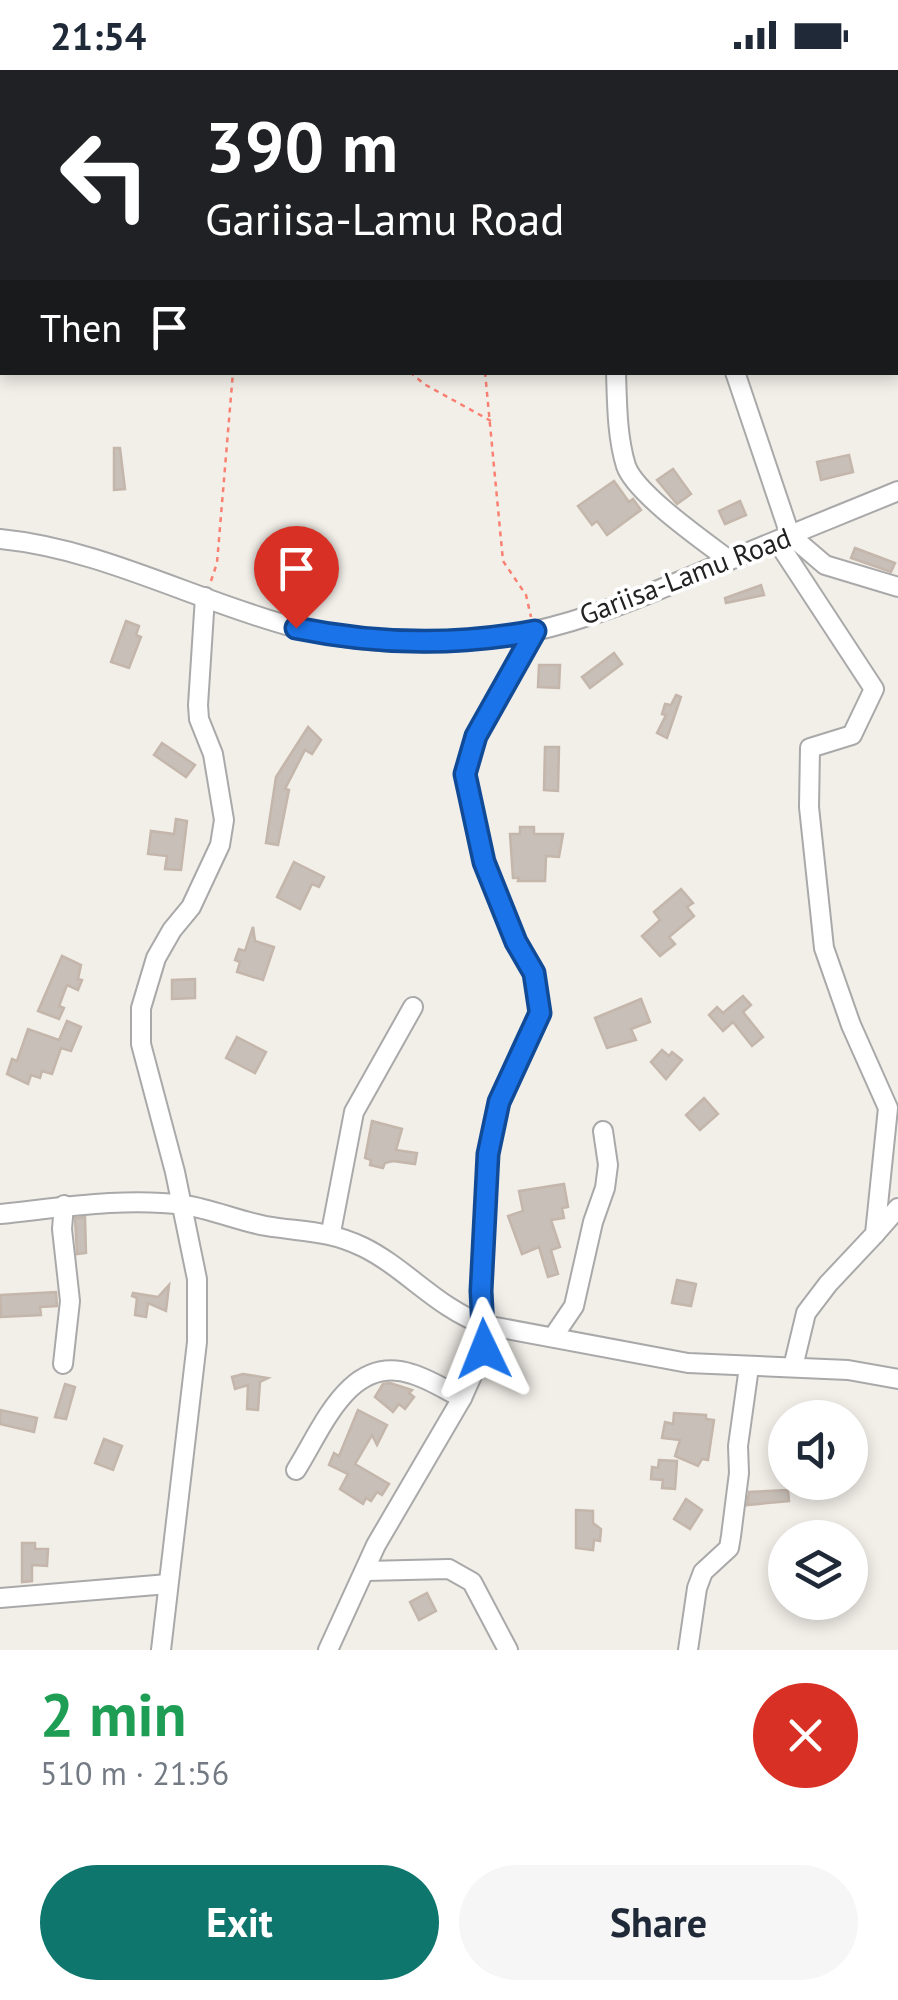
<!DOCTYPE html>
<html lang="en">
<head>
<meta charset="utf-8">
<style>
  body { margin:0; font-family:"PT Sans",sans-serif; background:#f6f6f7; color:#1f2937; height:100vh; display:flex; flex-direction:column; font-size:38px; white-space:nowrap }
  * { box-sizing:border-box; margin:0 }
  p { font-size:32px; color:#747a83 }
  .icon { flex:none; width:55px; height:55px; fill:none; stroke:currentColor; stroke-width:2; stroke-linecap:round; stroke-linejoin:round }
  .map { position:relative; height:1580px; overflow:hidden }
  .panel { display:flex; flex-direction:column; background:#fff; flex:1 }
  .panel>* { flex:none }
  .guide { position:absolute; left:0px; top:0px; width:900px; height:305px; box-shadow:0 5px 15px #0003; background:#202124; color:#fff; overflow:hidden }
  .controls { position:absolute; left:768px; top:1330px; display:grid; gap:20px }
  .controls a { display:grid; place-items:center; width:100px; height:100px; border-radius:50%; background:#fff; box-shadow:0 5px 15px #0003; font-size:50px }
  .pin { position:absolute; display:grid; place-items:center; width:85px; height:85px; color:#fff; margin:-102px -42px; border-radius:50% 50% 50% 0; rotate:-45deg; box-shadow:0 0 10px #0007 }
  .pin .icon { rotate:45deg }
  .me { position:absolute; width:110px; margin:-55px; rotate:358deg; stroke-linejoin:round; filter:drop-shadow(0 0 8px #0008) }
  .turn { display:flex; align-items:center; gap:35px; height:210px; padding:0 40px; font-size:45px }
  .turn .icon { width:130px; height:130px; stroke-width:2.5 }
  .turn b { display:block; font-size:70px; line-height:85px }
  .then { display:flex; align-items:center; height:95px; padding:0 40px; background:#0003; gap:20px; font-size:38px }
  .round { display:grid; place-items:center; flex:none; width:105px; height:105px; border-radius:52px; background:#f6f6f7 }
  .head { display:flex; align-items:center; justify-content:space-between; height:170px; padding:0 40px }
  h1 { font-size:60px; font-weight:700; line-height:75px; color:#1e9e55 }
  .primary-button { display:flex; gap:20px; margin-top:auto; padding:20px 40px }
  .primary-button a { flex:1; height:115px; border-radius:60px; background:#0f766e; color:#fff; font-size:40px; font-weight:700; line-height:115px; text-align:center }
  .primary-button a+a { background:#f6f6f7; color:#1f2937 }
  .status { display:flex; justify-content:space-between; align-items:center; height:70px; padding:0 50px; background:#fff; direction:ltr }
  .status svg { height:28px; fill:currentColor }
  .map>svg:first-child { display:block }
  .building { fill:#c7bfb8; stroke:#c4b6ab; stroke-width:2.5 }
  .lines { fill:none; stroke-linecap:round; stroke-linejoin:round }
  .minor-casing { stroke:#a9a9a9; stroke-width:22 }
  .path { stroke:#fa8072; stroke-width:2.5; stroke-dasharray:5 5; stroke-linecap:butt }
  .minor { stroke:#fff; stroke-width:18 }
  .route-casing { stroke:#114b97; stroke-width:25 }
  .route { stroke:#1a73e8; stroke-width:18 }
  .labels { text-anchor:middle; stroke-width:8; stroke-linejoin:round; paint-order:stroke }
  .street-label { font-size:28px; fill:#222; stroke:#fff }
</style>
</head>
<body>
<div class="status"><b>21:54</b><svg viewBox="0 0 49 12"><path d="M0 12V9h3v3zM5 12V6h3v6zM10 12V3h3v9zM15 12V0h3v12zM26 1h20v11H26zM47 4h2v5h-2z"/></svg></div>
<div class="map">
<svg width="898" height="1580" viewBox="0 0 898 1580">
  <rect width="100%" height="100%" fill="#f2efe9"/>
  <g class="building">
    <path d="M 114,378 L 120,378 L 125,419 L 114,420 Z"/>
    <path d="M 849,385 L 853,402 L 821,410 L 817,392 Z"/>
    <path d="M 673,399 L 691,424 L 677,434 L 657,410 Z"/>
    <path d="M 614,411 L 629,432 L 633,429 L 641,440 L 607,465 L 597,451 L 592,455 L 578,436 Z"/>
    <path d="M 740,431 L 746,445 L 725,454 L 719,441 Z"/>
    <path d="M 855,478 L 895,493 L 891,502 L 851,488 Z"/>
    <path d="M 761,515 L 764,525 L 726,533 L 725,528 Z"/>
    <path d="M 126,551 L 139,556 L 136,565 L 141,567 L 129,598 L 111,592 Z"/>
    <path d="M 614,583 L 622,594 L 590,618 L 582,607 Z"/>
    <path d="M 539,595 L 560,595 L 559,618 L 538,617 Z"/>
    <path d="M 676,625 L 681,627 L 667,668 L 657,663 L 666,645 L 662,644 L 665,634 L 671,635 Z"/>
    <path d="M 308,657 L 321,670 L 312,684 L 305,680 L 285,719 L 289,720 L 278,775 L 266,773 L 276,707 Z"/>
    <path d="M 162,673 L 195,695 L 186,707 L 154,685 Z"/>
    <path d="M 545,677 L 559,677 L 558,721 L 544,720 Z"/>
    <path d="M 176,749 L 187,751 L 181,800 L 165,799 L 167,786 L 148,784 L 151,761 L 174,764 Z"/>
    <path d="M 520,757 L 534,757 L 534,764 L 563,764 L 559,787 L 546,786 L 545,811 L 518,811 L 519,808 L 513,808 L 510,764 L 520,764 Z"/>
    <path d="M 294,792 L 324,807 L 319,817 L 312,814 L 300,839 L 277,827 Z"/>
    <path d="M 681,819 L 693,833 L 687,837 L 694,846 L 669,867 L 675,874 L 660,886 L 642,866 L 660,850 L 654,842 Z"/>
    <path d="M 253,857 L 255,871 L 274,877 L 263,910 L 237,902 L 240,892 L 235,890 L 239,879 L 245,881 Z"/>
    <path d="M 62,886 L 81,895 L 78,909 L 82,910 L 78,920 L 67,915 L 59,936 L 64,938 L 59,949 L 38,941 Z"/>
    <path d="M 195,909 L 195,928 L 172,929 L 172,910 Z"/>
    <path d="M 743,926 L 751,935 L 743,942 L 763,967 L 752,976 L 733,952 L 723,961 L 709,945 L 717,937 L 723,943 Z"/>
    <path d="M 641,929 L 650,952 L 631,959 L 636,970 L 607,978 L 595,948 Z"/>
    <path d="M 67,951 L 81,957 L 71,981 L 61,978 L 52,1004 L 42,1001 L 40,1008 L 31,1005 L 28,1014 L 7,1004 L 12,989 L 17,991 L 28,959 L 59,970 Z"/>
    <path d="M 237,967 L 266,982 L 255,1003 L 226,988 Z"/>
    <path d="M 662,980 L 669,986 L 672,982 L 682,990 L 666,1009 L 651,992 Z"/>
    <path d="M 704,1028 L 718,1044 L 700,1060 L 686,1045 Z"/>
    <path d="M 372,1051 L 402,1059 L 396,1080 L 417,1083 L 415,1094 L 393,1091 L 385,1093 L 383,1098 L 370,1095 L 371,1090 L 365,1088 Z"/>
    <path d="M 564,1114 L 568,1137 L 562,1138 L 564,1148 L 551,1150 L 560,1177 L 551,1180 L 558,1204 L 548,1207 L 539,1177 L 522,1184 L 508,1146 L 523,1141 L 519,1121 Z"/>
    <path d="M 85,1147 L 86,1183 L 77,1184 L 75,1148 Z"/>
    <path d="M 677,1210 L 696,1214 L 691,1236 L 672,1233 Z"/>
    <path d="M 169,1215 L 166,1241 L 148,1233 L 146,1247 L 135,1245 L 137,1228 L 132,1226 L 133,1223 L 158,1227 Z"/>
    <path d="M 56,1222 L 57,1236 L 40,1237 L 41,1245 L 1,1247 L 0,1225 Z"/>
    <path d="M 243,1304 L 268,1308 L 260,1312 L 258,1340 L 247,1339 L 248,1315 L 235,1319 L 232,1307 Z"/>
    <path d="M 390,1313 L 412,1320 L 409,1323 L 414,1327 L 405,1339 L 399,1334 L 393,1342 L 375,1327 L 383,1314 Z"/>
    <path d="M 65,1314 L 75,1317 L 66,1349 L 55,1347 Z"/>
    <path d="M 0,1340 L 37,1348 L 34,1362 L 0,1354 Z"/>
    <path d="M 358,1340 L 387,1355 L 377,1375 L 372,1365 L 355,1394 L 389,1414 L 382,1425 L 377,1422 L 371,1431 L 366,1428 L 363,1434 L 340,1419 L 348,1404 L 329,1395 L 334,1383 L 339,1386 Z"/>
    <path d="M 674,1343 L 706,1345 L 706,1349 L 714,1350 L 708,1390 L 702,1389 L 698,1396 L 675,1386 L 680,1370 L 662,1368 L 665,1352 L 673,1354 Z"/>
    <path d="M 104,1369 L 122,1376 L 113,1400 L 95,1393 Z"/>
    <path d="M 659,1390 L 677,1391 L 675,1419 L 662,1418 L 663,1410 L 651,1409 L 652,1397 L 658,1398 Z"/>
    <path d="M 788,1420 L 789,1431 L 747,1435 L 749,1422 Z"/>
    <path d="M 686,1429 L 702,1440 L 690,1459 L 674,1449 Z"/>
    <path d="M 576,1440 L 593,1441 L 593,1453 L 601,1459 L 600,1471 L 594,1470 L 593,1480 L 576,1478 Z"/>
    <path d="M 22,1473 L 35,1473 L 35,1479 L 48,1479 L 47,1496 L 32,1495 L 32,1511 L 22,1512 Z"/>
    <path d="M 427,1523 L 436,1541 L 419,1550 L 410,1532 Z"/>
  </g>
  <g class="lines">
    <g class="minor-casing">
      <g id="minor">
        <path d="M 39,0 L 44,2"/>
        <path d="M 603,0 L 604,2"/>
        <path d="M 667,0 L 668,2"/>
        <path d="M 616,302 C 617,333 617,367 626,396 C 636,424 704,471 729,490"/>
        <path d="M 735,302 L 790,465 L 825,495 L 898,517"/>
        <path d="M 0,469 C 103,479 197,532 297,558 C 370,576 457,577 530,562 C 596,548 661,519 723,493 C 781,468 840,445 898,421"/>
        <path d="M 777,471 L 874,619 L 852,665 L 810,678 L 809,737 L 824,878 L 851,955 L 888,1038 L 875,1164 L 828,1214 L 806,1243 L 793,1297"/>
        <path d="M 0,1144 C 59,1138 124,1127 184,1135 C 212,1139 238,1151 266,1156 C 302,1162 328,1160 363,1177 C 406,1198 438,1239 485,1255 L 688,1293 L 848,1300 L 898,1309"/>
        <path d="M 331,1162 L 354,1042 L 413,937"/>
        <path d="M 875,1164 L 898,1138"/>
        <path d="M 553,1267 L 574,1236 L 593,1152 L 605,1118 L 608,1095 L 603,1061"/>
        <path d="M 63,1294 L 70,1231 L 62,1159 L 64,1135"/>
        <path d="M 296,1400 C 323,1357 350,1283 412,1304 C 429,1309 446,1320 462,1328"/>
        <path d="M 366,1501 L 449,1499 L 472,1512 L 508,1580"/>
        <path d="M 0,1528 L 168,1514"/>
        <path d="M 161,1580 L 197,1272 L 197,1209 L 175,1102 L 141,974 L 141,938 L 156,888 L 172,860 L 191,837 L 220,775 L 224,750 L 213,684 L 199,649 L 198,635 L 205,527"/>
        <path d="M 328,1580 L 376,1475 L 462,1328 L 484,1279 L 481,1221 L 488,1083 L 499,1033 L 540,943 L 533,903 L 516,871 L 484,792 L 465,704 L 476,665 L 535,561"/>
        <path d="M 688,1580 L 697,1518 L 703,1502 L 729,1478 L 731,1466 L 739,1403 L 738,1376 L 749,1297"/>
      </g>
    </g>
    <g class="path">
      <path d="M 194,0 L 195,2"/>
      <path d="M 481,0 L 482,2"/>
      <path d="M 0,115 L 2,118"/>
      <path d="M 0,216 L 2,212"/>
      <path d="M 410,302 L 424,314 L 491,351"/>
      <path d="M 485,302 L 503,491 L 526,525 L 531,547"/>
      <path d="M 211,511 L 217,493 L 233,302"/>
    </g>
    <use href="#minor" class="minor"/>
  </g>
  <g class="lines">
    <g class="route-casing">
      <path id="route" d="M 296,558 C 374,574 456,576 535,561 L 476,666 L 465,704 L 484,792 L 516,872 L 534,903 L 540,943 L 499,1032 L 488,1084 L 481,1221 L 484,1279"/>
    </g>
    <use href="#route" class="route"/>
  </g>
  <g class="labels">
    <g class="street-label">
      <text transform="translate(685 506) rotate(-21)" y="10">Gariisa-Lamu Road</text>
    </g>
  </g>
</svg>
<div class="controls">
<a><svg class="icon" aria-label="sound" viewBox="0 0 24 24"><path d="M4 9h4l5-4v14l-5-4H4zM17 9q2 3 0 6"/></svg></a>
<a><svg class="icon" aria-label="layers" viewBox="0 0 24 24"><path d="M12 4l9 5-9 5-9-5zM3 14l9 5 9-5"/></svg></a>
</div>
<div class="pin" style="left:296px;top:558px;background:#d93025"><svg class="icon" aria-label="arrive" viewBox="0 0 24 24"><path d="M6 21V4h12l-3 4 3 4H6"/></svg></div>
<svg class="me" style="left:484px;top:1279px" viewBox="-20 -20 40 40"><path d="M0-17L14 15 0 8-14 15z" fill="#1a73e8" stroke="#fff" stroke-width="4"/></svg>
<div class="guide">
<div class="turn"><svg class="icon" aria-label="left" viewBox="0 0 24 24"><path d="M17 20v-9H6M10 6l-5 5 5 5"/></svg><div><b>390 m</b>Gariisa-Lamu Road</div></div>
<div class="then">Then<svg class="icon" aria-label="arrive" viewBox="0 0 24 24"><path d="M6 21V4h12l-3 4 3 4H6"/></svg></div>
</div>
</div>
<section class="panel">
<div class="head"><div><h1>2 min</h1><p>510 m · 21:56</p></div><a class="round" style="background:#d93025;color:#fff"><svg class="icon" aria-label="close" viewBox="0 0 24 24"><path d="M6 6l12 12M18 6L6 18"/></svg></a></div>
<div class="primary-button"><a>Exit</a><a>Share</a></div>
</section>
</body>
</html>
